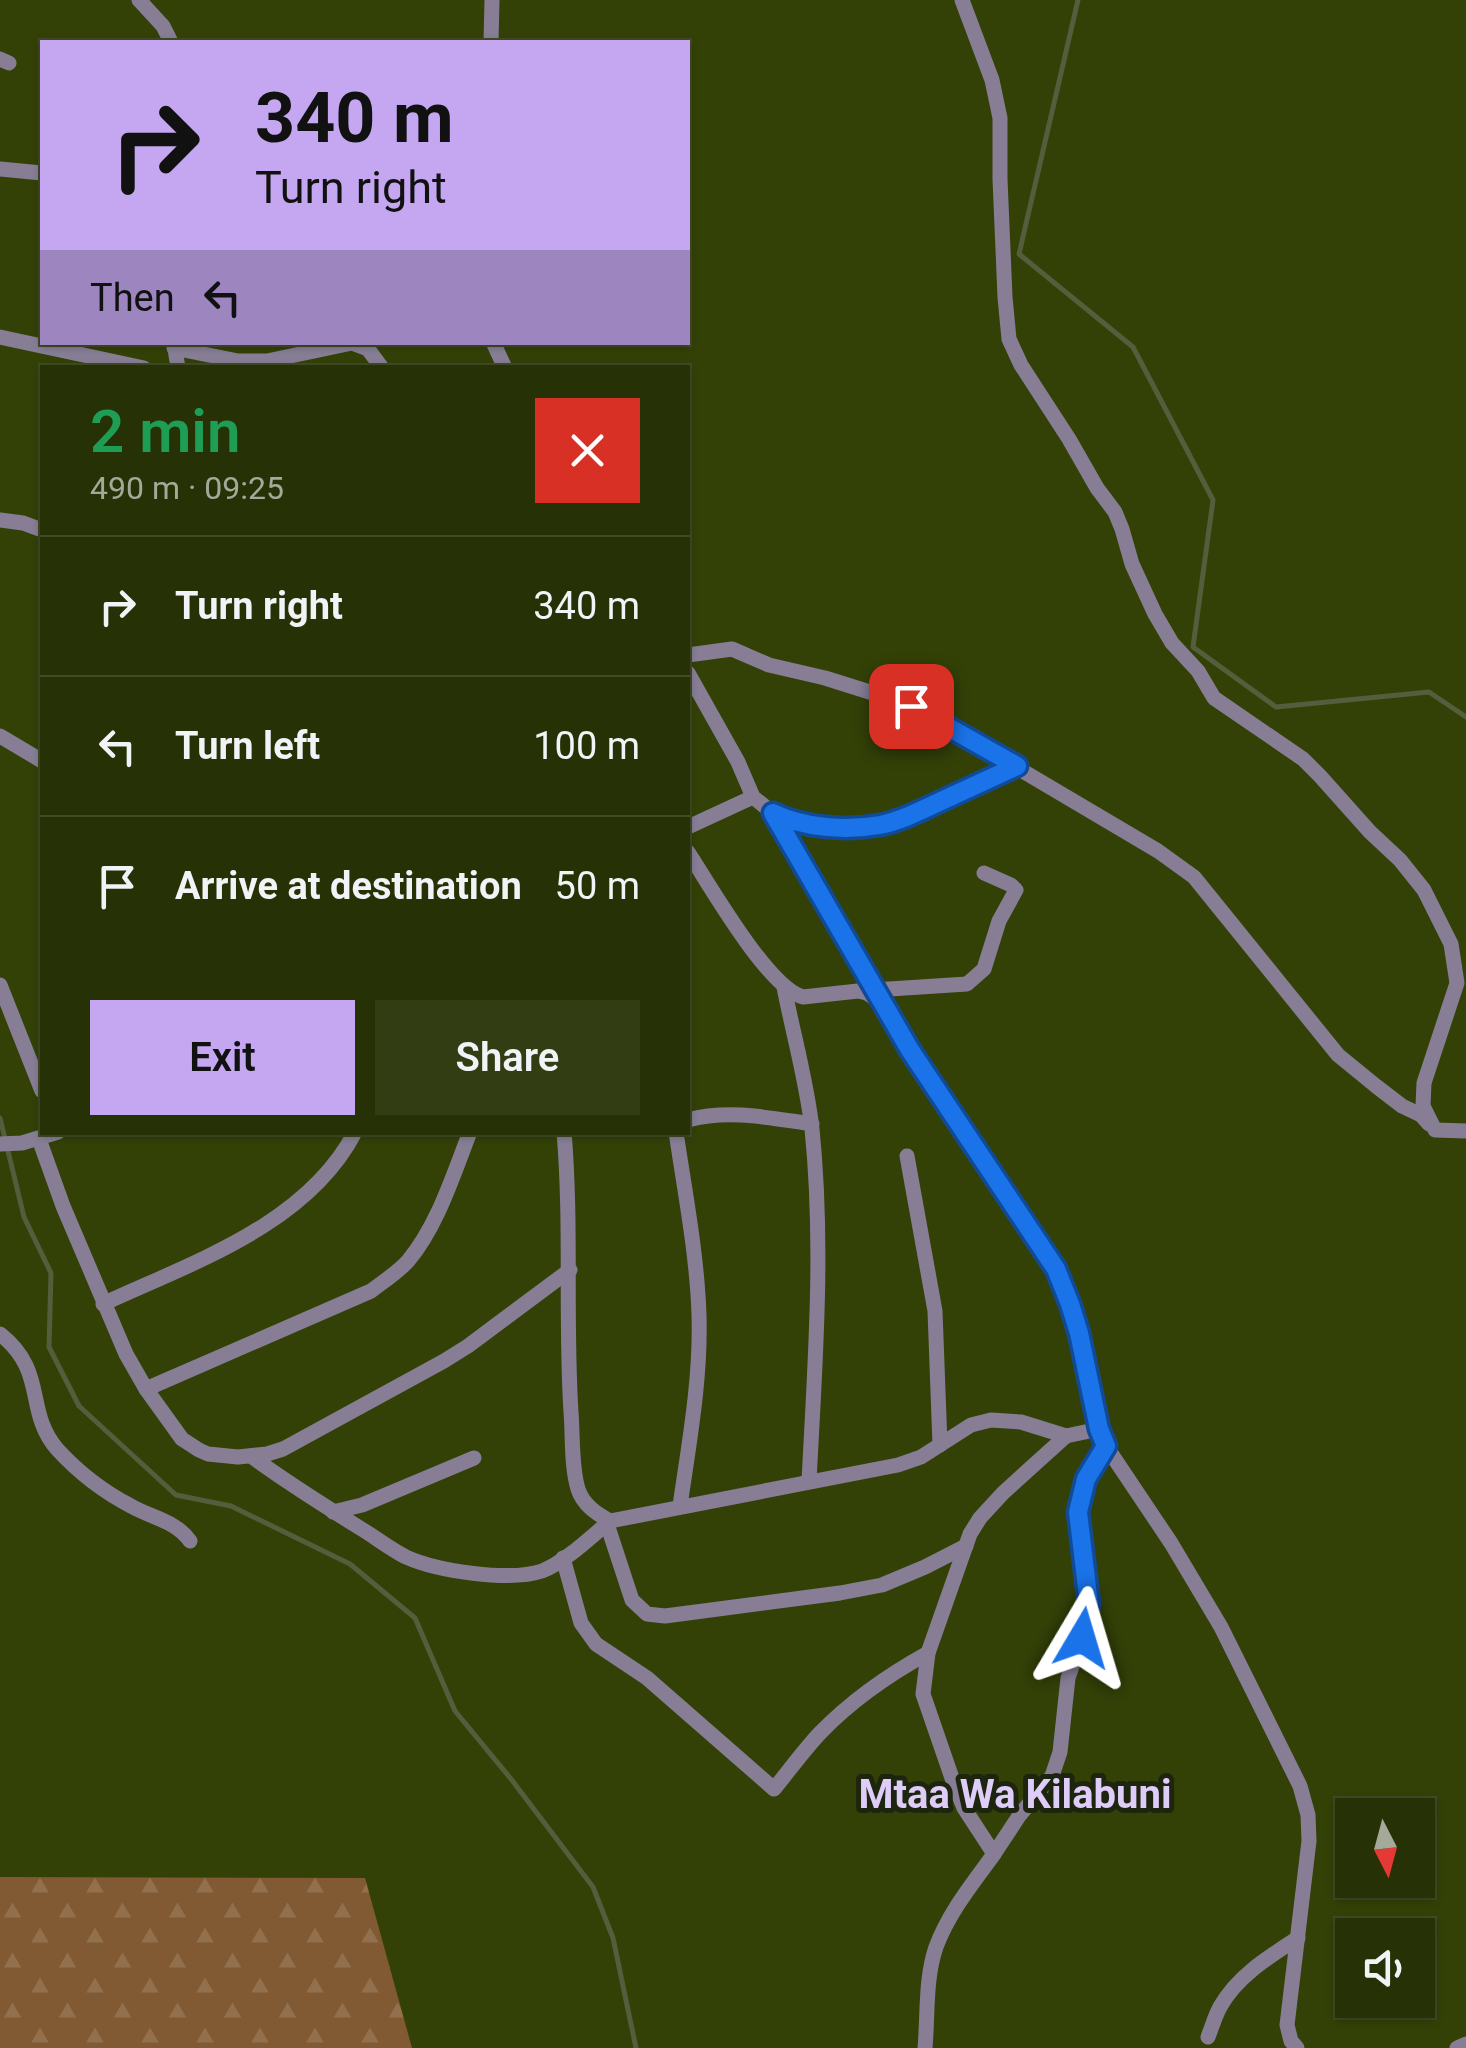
<!DOCTYPE html>
<html lang="en">
<head>
<meta charset="utf-8">
<style>
  body { margin:0; font-family:Roboto,sans-serif; background:#323d13; color:#f1f3f6; height:100vh; display:flex; flex-direction:column; font-size:38px; white-space:nowrap }
  * { box-sizing:border-box; margin:0 }
  p { font-size:32px; color:#a4a99a }
  .icon { flex:none; width:55px; height:55px; fill:none; stroke:currentColor; stroke-width:2; stroke-linecap:round; stroke-linejoin:round }
  .map { position:relative; flex:1; overflow:hidden }
  .drawer { position:absolute; left:40px; top:365px; width:650px; height:770px; display:flex; flex-direction:column; background:#263105; border-radius:0px; box-shadow:0 2px 8px #0004,0 0 0 2px #424c27 }
  .drawer>* { flex:none }
  .top-card { position:absolute; left:40px; top:40px; width:650px; height:305px; border-radius:0px; box-shadow:0 2px 8px #0004,0 0 0 2px #424c27; background:#c5a7f1; color:#111; overflow:hidden }
  .needle { width:65px; rotate:174deg }
  .tools { position:absolute; left:1335px; top:1798px; display:grid; gap:20px }
  .tools a { display:grid; place-items:center; width:100px; height:100px; border-radius:0px; background:#263105; box-shadow:0 2px 8px #0004,0 0 0 2px #424c27; font-size:50px }
  .pin { position:absolute; display:grid; place-items:center; width:85px; height:85px; color:#fff; margin:-42px; border-radius:20px; box-shadow:0 5px 15px #0006 }
  .me { position:absolute; width:110px; margin:-55px; rotate:7deg; stroke-linejoin:round; filter:drop-shadow(0 0 8px #0008) }
  .turn { display:flex; align-items:center; gap:35px; height:210px; padding:0 50px; font-size:45px }
  .turn .icon { width:130px; height:130px; stroke-width:2.5 }
  .turn b { display:block; font-size:70px; line-height:85px }
  .then { display:flex; align-items:center; height:95px; padding:0 50px; background:#0003; gap:20px; font-size:38px }
  .round { display:grid; place-items:center; flex:none; width:105px; height:105px; border-radius:0px; background:#323d13 }
  .overview { display:flex; align-items:center; justify-content:space-between; height:170px; padding:0 50px }
  h1 { font-size:60px; font-weight:600; line-height:75px; color:#1e9e55 }
  .cta { display:flex; gap:20px; margin-top:auto; padding:20px 50px }
  .cta a { flex:1; height:115px; border-radius:0px; background:#c5a7f1; color:#111; font-size:40px; font-weight:600; line-height:115px; text-align:center }
  .cta a+a { background:#323d13; color:#f1f3f6 }
  ul { padding:0; list-style:none }
  li { display:flex; align-items:center; gap:30px; height:140px; padding:0 50px; border-top:2px solid #424c27 }
  li div { flex:1 }
  li b { display:block; font-size:38px }
  li em { font-style:normal }
  .map>svg:first-child { display:block }
  .forest { fill:url(#forest-firs) }
  .lines { fill:none; stroke-linecap:round; stroke-linejoin:round }
  .stream { stroke:#545e3c; stroke-width:5 }
  .minor { stroke:#877e96; stroke-width:15 }
  .route-casing { stroke:#114b97; stroke-width:25 }
  .route { stroke:#1a73e8; stroke-width:18 }
  .labels { text-anchor:middle; stroke-width:10; stroke-linejoin:round; paint-order:stroke }
  .quarter-label { font-size:40px; font-weight:bold; fill:#decdf8; stroke:#1e250e }
</style>
</head>
<body>
<div class="map">
<svg width="1466" height="2048" viewBox="0 0 1466 2048">
  <defs>
    <pattern id="forest-firs" width="22" height="20" patternUnits="userSpaceOnUse" patternTransform="scale(2.5)"><rect width="22" height="20" fill="#815932"/><path d="M5 1l3.5 6h-7zM16 11l3.5 6h-7z" fill="#92704e"/></pattern>
  </defs>
  <rect width="100%" height="100%" fill="#334107"/>
  <path class="forest" d="M 0,1877 L 365,1878 L 412,2048 L 0,2048 Z"/>
  <g class="lines">
    <g class="stream">
      <path d="M 1078,0 L 1019,254 L 1133,347 L 1213,500 L 1193,647 L 1276,707 L 1429,692 L 1466,717"/>
      <path d="M 0,1118 L 24,1217 L 51,1273 L 49,1347 L 79,1406 L 176,1495 L 231,1506 L 350,1564 L 415,1618 L 455,1711 L 511,1779 L 593,1887 L 613,1938 L 636,2048"/>
    </g>
    <g class="minor">
      <path d="M 139,0 L 163,26 L 171,42"/>
      <path d="M 962,0 L 992,80 L 1000,118 L 1000,179 L 1005,297 L 1009,339 L 1021,365 L 1069,439 L 1097,488 L 1115,512 L 1122,529 L 1132,564 L 1155,614 L 1172,643 L 1198,671 L 1214,698 L 1303,759 L 1320,776 L 1370,832 L 1400,860 L 1424,890 L 1451,944 L 1457,983 L 1424,1083 L 1423,1106 L 1435,1130 L 1466,1131"/>
      <path d="M 491,42 L 492,0"/>
      <path d="M 0,59 L 9,63"/>
      <path d="M 0,169 L 42,173"/>
      <path d="M 0,337 L 144,368"/>
      <path d="M 174,342 L 178,368"/>
      <path d="M 493,342 L 505,368"/>
      <path d="M 174,348 L 238,361 L 267,361 L 352,343 L 368,349 L 382,368"/>
      <path d="M 0,520 L 23,523 L 42,530"/>
      <path d="M 688,655 L 732,649 L 769,665 L 825,678 L 911,705 L 1158,851 L 1194,877 L 1338,1055 L 1376,1086 L 1402,1106 L 1421,1115 L 1429,1124"/>
      <path d="M 688,673 L 738,762 L 753,797 L 773,813 L 792,822 L 850,827 L 881,825 L 926,808 L 1017,766"/>
      <path d="M 0,736 L 42,761"/>
      <path d="M 773,813 L 877,996"/>
      <path d="M 688,827 L 753,797"/>
      <path d="M 688,852 C 709,884 768,988 803,997 L 858,991 L 867,993 L 880,1002 L 924,1074 L 1056,1269 C 1065,1292 1074,1313 1080,1337 C 1088,1373 1092,1411 1106,1446 L 1171,1543 L 1221,1627 L 1300,1786 L 1308,1815 L 1309,1841 L 1287,2025 L 1291,2041 L 1297,2048"/>
      <path d="M 0,985 L 42,1091"/>
      <path d="M 784,987 C 793,1034 807,1082 812,1129 C 824,1247 815,1364 809,1481"/>
      <path d="M 874,990 L 967,984 L 984,969 L 999,921 L 1016,890 L 1011,885 L 984,873"/>
      <path d="M 688,1120 C 729,1109 770,1118 812,1124"/>
      <path d="M 564,1132 C 572,1226 565,1319 571,1412 C 573,1436 571,1466 578,1489 C 583,1505 597,1514 610,1521 L 898,1465 L 921,1457 L 971,1425 L 991,1420 L 1021,1422 L 1066,1436"/>
      <path d="M 676,1132 C 685,1193 697,1254 699,1315 C 701,1379 689,1443 680,1506"/>
      <path d="M 39,1139 L 63,1206 L 126,1354 L 146,1389 L 182,1439 L 199,1450 L 208,1454 L 238,1457 L 267,1454 L 283,1449 L 444,1361 L 468,1346 L 570,1270"/>
      <path d="M 0,1144 L 22,1143 L 58,1132"/>
      <path d="M 907,1156 L 935,1311 L 940,1445"/>
      <path d="M 103,1304 C 191,1263 307,1225 355,1132"/>
      <path d="M 0,1334 C 48,1372 24,1410 57,1449 C 78,1472 104,1492 131,1506 C 152,1518 176,1521 190,1541"/>
      <path d="M 146,1389 L 371,1291 C 384,1281 397,1273 408,1261 C 438,1225 453,1175 470,1132"/>
      <path d="M 251,1456 C 286,1482 323,1505 360,1528 C 375,1537 390,1549 406,1557 C 437,1571 509,1582 542,1571 C 564,1563 592,1536 610,1521"/>
      <path d="M 333,1512 L 362,1505 L 474,1458"/>
      <path d="M 607,1524 L 632,1600 L 647,1614 L 665,1616 L 840,1593 L 882,1585 L 925,1567 L 966,1546"/>
      <path d="M 563,1558 L 581,1623 L 596,1644 L 647,1678 L 774,1789 C 789,1771 803,1751 820,1733 C 852,1700 888,1675 928,1653"/>
      <path d="M 994,1854 L 1019,1816 L 1052,1776 L 1060,1752 L 1068,1678 L 1082,1638 L 1089,1604 L 1078,1512 L 1086,1479 L 1106,1446"/>
      <path d="M 1208,2037 C 1212,2027 1215,2016 1220,2007 C 1237,1976 1270,1956 1298,1938"/>
      <path d="M 925,2048 C 928,2015 925,1979 936,1947 C 949,1912 973,1883 994,1854 L 964,1808 L 953,1781 L 923,1694 L 928,1653 L 970,1534 L 980,1518 L 1003,1493 L 1066,1436 L 1099,1429"/>
      <path d="M 1457,2048 L 1466,2044"/>
    </g>
  </g>
  <g class="lines">
    <g class="route-casing">
      <path id="route" d="M 911,706 L 1017,766 C 991,778 965,790 939,802 C 920,811 900,821 880,825 C 846,831 804,828 773,813 L 910,1050 L 1056,1269 L 1070,1304 L 1079,1333 L 1099,1429 L 1106,1446 L 1086,1479 L 1078,1512 L 1089,1604 L 1082,1638"/>
    </g>
    <use href="#route" class="route"/>
  </g>
  <g class="labels">
    <g class="quarter-label">
      <text x="1015" y="1808">Mtaa Wa Kilabuni</text>
    </g>
  </g>
</svg>
<div class="tools">
<a><svg class="needle" viewBox="-14 -14 28 28"><path d="M0-13l5 13h-10z" fill="#e53935"/><path d="M0 13l5-13h-10z" fill="#a4a99a"/></svg></a>
<a><svg class="icon" aria-label="sound" viewBox="0 0 24 24"><path d="M4 9h4l5-4v14l-5-4H4zM17 9q2 3 0 6"/></svg></a>
</div>
<div class="pin" style="left:911px;top:706px;background:#d93025"><svg class="icon" aria-label="arrive" viewBox="0 0 24 24"><path d="M6 21V4h12l-3 4 3 4H6"/></svg></div>
<svg class="me" style="left:1082px;top:1638px" viewBox="-20 -20 40 40"><path d="M0-17L14 15 0 8-14 15z" fill="#1a73e8" stroke="#fff" stroke-width="4"/></svg>
<div class="top-card">
<div class="turn"><svg class="icon" aria-label="right" viewBox="0 0 24 24"><path d="M7 20v-9h11M14 6l5 5-5 5"/></svg><div><b>340 m</b>Turn right</div></div>
<div class="then">Then<svg class="icon" aria-label="left" viewBox="0 0 24 24"><path d="M17 20v-9H6M10 6l-5 5 5 5"/></svg></div>
</div>
<section class="drawer">
<div class="overview"><div><h1>2 min</h1><p>490 m · 09:25</p></div><a class="round" style="background:#d93025;color:#fff"><svg class="icon" aria-label="close" viewBox="0 0 24 24"><path d="M6 6l12 12M18 6L6 18"/></svg></a></div>
<ul>
<li><svg class="icon" aria-label="right" viewBox="0 0 24 24"><path d="M7 20v-9h11M14 6l5 5-5 5"/></svg><div><b>Turn right</b></div><em>340 m</em></li>
<li><svg class="icon" aria-label="left" viewBox="0 0 24 24"><path d="M17 20v-9H6M10 6l-5 5 5 5"/></svg><div><b>Turn left</b></div><em>100 m</em></li>
<li><svg class="icon" aria-label="arrive" viewBox="0 0 24 24"><path d="M6 21V4h12l-3 4 3 4H6"/></svg><div><b>Arrive at destination</b></div><em>50 m</em></li>
</ul>
<div class="cta"><a>Exit</a><a>Share</a></div>
</section>
</div>
</body>
</html>
